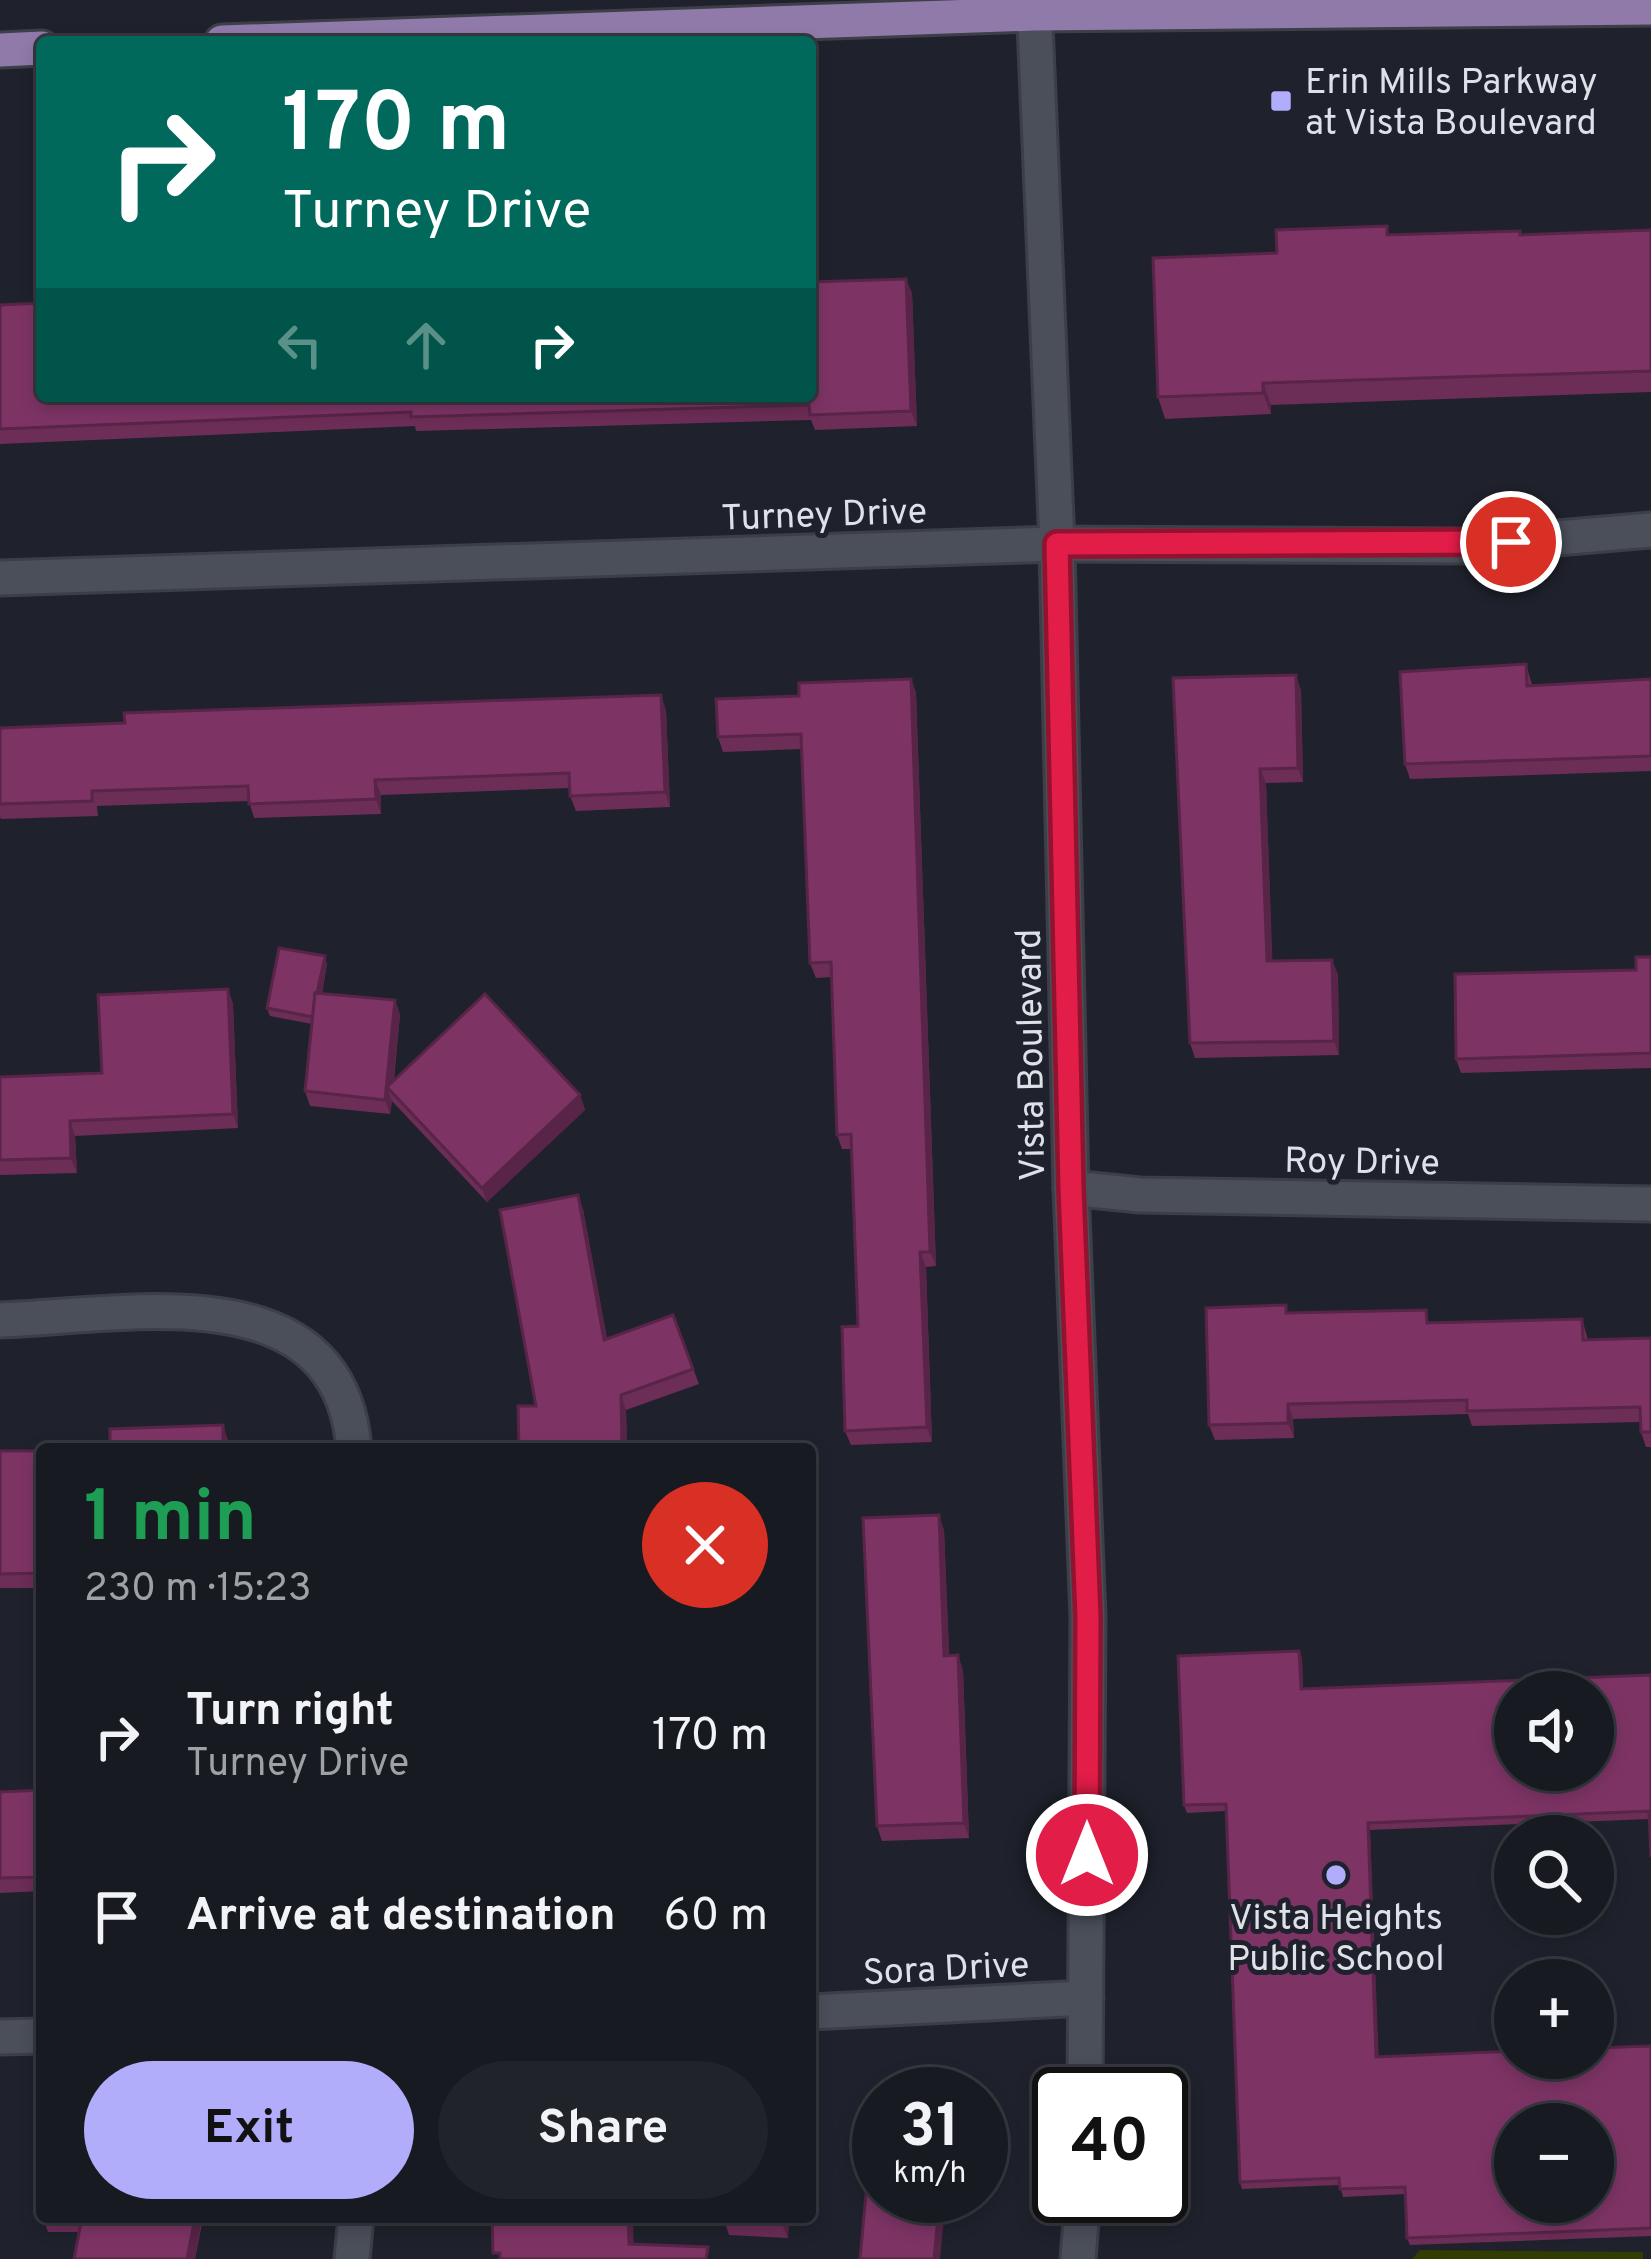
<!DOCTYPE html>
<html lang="en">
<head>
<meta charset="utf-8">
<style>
  body { margin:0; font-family:Overpass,sans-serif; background:#20232a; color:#f1f3f6; height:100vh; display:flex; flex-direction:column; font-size:45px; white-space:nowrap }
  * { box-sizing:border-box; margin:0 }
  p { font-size:39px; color:#9ea1a5 }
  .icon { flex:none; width:66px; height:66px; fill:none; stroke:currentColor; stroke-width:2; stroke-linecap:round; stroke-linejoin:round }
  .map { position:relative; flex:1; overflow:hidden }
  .side { position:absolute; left:36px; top:1443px; width:780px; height:780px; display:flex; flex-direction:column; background:#171a21; border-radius:12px; box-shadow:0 6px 18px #0003,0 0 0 3px #36383f }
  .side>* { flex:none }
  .top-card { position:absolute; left:36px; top:36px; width:780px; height:366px; border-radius:12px; box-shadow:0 6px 18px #0003,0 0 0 3px #36383f; background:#00695c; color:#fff; overflow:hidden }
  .fabs { position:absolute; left:1494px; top:1671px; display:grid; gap:24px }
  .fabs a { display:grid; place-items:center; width:120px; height:120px; border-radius:50%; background:#171a21; box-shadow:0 6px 18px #0003,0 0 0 3px #36383f; font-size:60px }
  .speed { position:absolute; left:852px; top:2067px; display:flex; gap:24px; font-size:60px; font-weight:700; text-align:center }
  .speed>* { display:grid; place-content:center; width:156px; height:156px; border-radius:50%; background:#171a21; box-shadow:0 6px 18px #0003,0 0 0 3px #36383f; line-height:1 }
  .speed small { font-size:30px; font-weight:400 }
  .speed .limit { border:6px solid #111; border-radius:18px; background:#fff; color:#111 }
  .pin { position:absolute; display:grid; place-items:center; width:102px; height:102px; color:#fff; margin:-51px; border:6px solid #fff; border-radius:50%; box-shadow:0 3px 12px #0007 }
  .me { position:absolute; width:132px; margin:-66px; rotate:0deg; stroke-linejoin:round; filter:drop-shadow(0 0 9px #0008) }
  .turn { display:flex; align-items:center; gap:42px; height:252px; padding:0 48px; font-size:54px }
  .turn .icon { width:156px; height:156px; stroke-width:2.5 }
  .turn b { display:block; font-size:84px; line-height:102px }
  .lanes { display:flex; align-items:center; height:114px; padding:0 48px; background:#0003; justify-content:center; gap:60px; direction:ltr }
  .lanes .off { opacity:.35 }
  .round { display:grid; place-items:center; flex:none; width:126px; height:126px; border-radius:63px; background:#20232a }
  .head { display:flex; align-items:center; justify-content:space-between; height:204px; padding:0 48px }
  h1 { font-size:72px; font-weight:700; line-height:90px; color:#1e9e55 }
  .primary-button { display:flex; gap:24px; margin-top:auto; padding:24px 48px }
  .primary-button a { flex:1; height:138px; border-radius:72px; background:#b1adfa; color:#111; font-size:48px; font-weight:700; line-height:138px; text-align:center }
  .primary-button a+a { background:#20232a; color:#f1f3f6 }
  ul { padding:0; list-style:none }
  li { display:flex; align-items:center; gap:36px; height:180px; padding:0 48px }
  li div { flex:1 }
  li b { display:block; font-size:45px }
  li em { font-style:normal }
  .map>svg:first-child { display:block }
  .green { fill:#303c00 }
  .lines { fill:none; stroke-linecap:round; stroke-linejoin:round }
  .minor-casing { stroke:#3c3f47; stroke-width:39 }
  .tertiary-casing { stroke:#3c3f47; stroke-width:39 }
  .primary-casing { stroke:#3c3f47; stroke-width:39 }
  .minor { stroke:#4a4f5a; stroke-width:33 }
  .tertiary { stroke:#4a4f5a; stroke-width:33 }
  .primary { stroke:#907aaa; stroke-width:33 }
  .wall { fill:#6c2d57 }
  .shaded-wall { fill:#582447 }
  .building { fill:#7d3465; stroke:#582447; stroke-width:3; fill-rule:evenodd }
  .route-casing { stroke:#92132f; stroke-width:30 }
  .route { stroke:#e11d48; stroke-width:21 }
  .poi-dot { fill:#b1adfa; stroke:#1f222c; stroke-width:4.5 }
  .labels { text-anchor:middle; stroke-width:10; stroke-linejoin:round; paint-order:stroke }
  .poi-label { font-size:36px; fill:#dfe1e8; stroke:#1f222c; text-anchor:start }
  .street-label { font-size:36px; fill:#dfe1e8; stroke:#1f222c }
</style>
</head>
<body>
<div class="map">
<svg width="1651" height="2259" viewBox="0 0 1651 2259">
  <rect width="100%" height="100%" fill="#1f222c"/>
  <path class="green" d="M 1420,2250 L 1643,2252 L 1643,2259 L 1412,2259 Z"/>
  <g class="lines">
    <g class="minor-casing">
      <g id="minor">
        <path d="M 0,578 L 1057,544"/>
        <path d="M 1071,1188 L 1140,1195 L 1651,1204"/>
        <path d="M 0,1320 C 126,1316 340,1269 354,1449"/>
        <path d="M 810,2012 L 1086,1998"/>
        <path d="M 0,2037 L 42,2036"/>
        <path d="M 352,2259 L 356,2217"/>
      </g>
    </g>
    <g class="tertiary-casing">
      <g id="tertiary">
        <path d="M 1034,0 L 1057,544 L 1071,1188 L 1088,1617 L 1085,2094"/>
        <path d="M 1057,544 L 1465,546 L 1651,530"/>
        <path d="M 1078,2259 L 1083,2196"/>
      </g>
    </g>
    <g class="primary-casing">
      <g id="primary">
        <path d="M 222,42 L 1034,14 L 1651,8"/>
        <path d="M 0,50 L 42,48"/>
      </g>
    </g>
    <use href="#minor" class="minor"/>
    <use href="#tertiary" class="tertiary"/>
    <use href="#primary" class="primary"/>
  </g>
  <g class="wall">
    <path d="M 1651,230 L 1651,392 L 1271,405 L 1271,414 L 1165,419 L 1158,397 L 1277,253 L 1390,235 L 1520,231 L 1522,235 Z"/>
    <path d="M 912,293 L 917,426 L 815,430 L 811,420 L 416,431 L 415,426 L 0,444 L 0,305 Z"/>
    <path d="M 1526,664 L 1532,685 L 1651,679 L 1651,771 L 1410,779 L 1405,764 Z"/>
    <path d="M 1173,678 L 1301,690 L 1303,782 L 1266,783 L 1272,961 L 1338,974 L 1339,1055 L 1195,1058 L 1190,1043 Z"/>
    <path d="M 911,679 L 916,693 L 936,1266 L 926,1267 L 932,1442 L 851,1445 L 845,1431 L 858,1326 L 851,1149 L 842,1149 L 837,1135 L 832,977 L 816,978 L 810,963 L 801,749 L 723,752 L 718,737 L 799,696 Z"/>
    <path d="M 666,710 L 670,807 L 576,811 L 570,796 L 570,788 L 381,795 L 381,814 L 254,818 L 249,801 L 97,806 L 98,816 L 1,819 L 0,817 L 0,728 Z"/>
    <path d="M 1651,957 L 1651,1068 L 1461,1073 L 1456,1059 L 1636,970 Z"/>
    <path d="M 327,964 L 322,994 L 395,1000 L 400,1015 L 394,1080 L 580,1095 L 585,1110 L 487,1202 L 392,1101 L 390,1114 L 310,1106 L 305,1091 L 312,1024 L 270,1016 L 267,1008 Z"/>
    <path d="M 228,989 L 233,1004 L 238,1128 L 75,1136 L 77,1173 L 0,1175 L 0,1077 L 102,1073 Z"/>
    <path d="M 583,1209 L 607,1339 L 673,1315 L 699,1384 L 626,1410 L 627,1449 L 519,1449 L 536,1406 Z"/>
    <path d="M 1289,1313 L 1431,1323 L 1582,1319 L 1588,1340 L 1651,1338 L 1651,1447 L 1646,1447 L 1641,1432 L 1640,1422 L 1472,1426 L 1468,1414 L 1293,1419 L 1294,1438 L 1215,1440 L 1209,1425 Z"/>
    <rect x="0" y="1451" width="42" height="137"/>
    <path d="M 944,1530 L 949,1656 L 963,1670 L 969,1838 L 882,1841 L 877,1826 Z"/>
    <path d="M 1299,1651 L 1302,1659 L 1303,1689 L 1651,1675 L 1650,1819 L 1370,1830 L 1378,2057 L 1651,2046 L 1651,2236 L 1410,2245 L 1407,2238 L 1406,2194 L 1343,2197 L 1340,2185 L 1242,2189 L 1240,2182 L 1226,1811 L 1187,1813 L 1184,1805 Z"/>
    <path d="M 42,1790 L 42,1891 L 0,1893 L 0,1792 Z"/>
    <path d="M 43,2217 L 202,2217 L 202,2224 L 195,2259 L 74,2259 L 79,2232 L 48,2232 Z"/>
    <path d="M 723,2217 L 789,2217 L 788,2238 L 729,2235 Z"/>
  </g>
  <g class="shaded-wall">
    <path d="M 906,279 L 912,293 L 917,426 L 911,411 Z"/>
    <path d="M 1263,383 L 1271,405 L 1271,414 L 1263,393 Z"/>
    <path d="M 1296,675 L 1301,690 L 1303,782 L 1298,768 Z"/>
    <path d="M 911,679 L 916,693 L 936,1266 L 930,1252 Z"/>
    <path d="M 661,695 L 666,710 L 670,807 L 665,792 Z"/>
    <path d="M 1260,769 L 1266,783 L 1273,975 L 1267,961 Z"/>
    <path d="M 375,780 L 381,795 L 381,814 L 376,799 Z"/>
    <path d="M 325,956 L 327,964 L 316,1024 L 313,1017 Z"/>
    <path d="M 1332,960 L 1338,974 L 1339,1055 L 1334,1041 Z"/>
    <path d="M 228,989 L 233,1004 L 238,1128 L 233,1114 Z"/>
    <path d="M 395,1000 L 400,1015 L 392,1093 L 387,1087 L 392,1101 L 390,1114 L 385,1100 Z"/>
    <path d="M 580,1095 L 585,1110 L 487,1202 L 482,1188 Z"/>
    <path d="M 70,1121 L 75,1136 L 77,1173 L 71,1158 Z"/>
    <path d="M 578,1195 L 583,1209 L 610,1354 L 604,1340 Z"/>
    <path d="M 920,1252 L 926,1267 L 932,1442 L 927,1427 Z"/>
    <path d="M 621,1395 L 626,1410 L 627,1449 L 622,1449 Z"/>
    <path d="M 1288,1404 L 1293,1419 L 1294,1438 L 1288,1423 Z"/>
    <path d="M 223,1425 L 228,1440 L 229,1449 L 223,1449 Z"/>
    <path d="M 939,1515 L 944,1530 L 950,1671 L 944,1656 Z"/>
    <path d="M 1299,1651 L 1302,1659 L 1303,1696 L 1301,1689 Z"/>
    <path d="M 958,1655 L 963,1670 L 969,1838 L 964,1823 Z"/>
    <path d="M 1368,1823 L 1370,1830 L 1379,2064 L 1376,2057 Z"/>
    <path d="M 940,2196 L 946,2196 L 940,2259 L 934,2259 Z"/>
    <path d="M 195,2217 L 202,2217 L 195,2259 L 187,2259 Z"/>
    <path d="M 628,2217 L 633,2217 L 634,2259 L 629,2244 Z"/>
    <path d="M 783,2217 L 789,2217 L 788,2238 L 782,2224 Z"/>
  </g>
  <g class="building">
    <path d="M 1387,226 L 1387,235 L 1520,231 L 1520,235 L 1651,230 L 1651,371 L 1263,383 L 1263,393 L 1158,397 L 1153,258 L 1277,253 L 1276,230 Z"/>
    <path d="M 906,279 L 911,411 L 810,415 L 809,405 L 411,417 L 411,412 L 0,429 L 0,305 L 42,303 L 42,396 L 810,396 L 810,282 Z"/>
    <path d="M 1526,664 L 1527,686 L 1651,679 L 1651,756 L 1405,764 L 1400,672 Z"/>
    <path d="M 1296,675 L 1298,768 L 1260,769 L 1267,961 L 1332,960 L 1334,1041 L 1190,1043 L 1173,678 Z"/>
    <path d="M 911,679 L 930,1252 L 920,1252 L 927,1427 L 845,1431 L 842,1327 L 858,1326 L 851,1134 L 837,1135 L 831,962 L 810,963 L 801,734 L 718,737 L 716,699 L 799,696 L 799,683 Z"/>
    <path d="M 661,695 L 665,792 L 570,796 L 569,773 L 375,780 L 376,799 L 249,804 L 248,786 L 92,791 L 92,801 L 0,804 L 0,728 L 125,723 L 124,713 Z"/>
    <path d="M 279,948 L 325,956 L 317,993 L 315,993 L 313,1017 L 267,1008 Z"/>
    <path d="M 1636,957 L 1651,957 L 1651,1053 L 1456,1059 L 1455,974 L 1636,970 Z"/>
    <path d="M 228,989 L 233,1114 L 70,1121 L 71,1158 L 0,1160 L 0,1077 L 102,1073 L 98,995 Z"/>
    <path d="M 315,993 L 395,1000 L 385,1100 L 305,1091 Z"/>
    <path d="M 485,994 L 580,1095 L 482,1188 L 387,1087 Z"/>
    <path d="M 578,1195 L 604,1340 L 673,1315 L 693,1369 L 621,1395 L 622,1449 L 519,1449 L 518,1406 L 536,1406 L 500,1210 Z"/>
    <path d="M 1286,1305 L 1286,1313 L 1426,1310 L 1427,1323 L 1582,1319 L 1583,1340 L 1651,1338 L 1651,1432 L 1641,1432 L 1640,1407 L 1467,1411 L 1467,1400 L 1288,1404 L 1288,1423 L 1209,1425 L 1206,1308 Z"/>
    <path d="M 223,1425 L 223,1449 L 110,1449 L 110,1429 Z"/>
    <path d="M 0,1451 L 42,1451 L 42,1573 L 0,1574 Z"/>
    <path d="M 939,1515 L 944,1656 L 958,1655 L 964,1823 L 877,1826 L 863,1518 Z"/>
    <path d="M 1299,1651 L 1301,1689 L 1651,1675 L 1651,1857 L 1649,1811 L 1368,1823 L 1376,2057 L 1515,2051 L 1515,2058 L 1593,2058 L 1593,2048 L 1651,2046 L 1651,2228 L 1407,2238 L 1405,2187 L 1340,2189 L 1339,2178 L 1240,2182 L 1226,1804 L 1184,1805 L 1178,1656 ZM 1515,1692 L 1593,1692 L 1593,1770 L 1515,1770 ZM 1515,2124 L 1593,2124 L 1593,2202 L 1515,2202 Z"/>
    <path d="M 42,1790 L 42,1877 L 0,1878 L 0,1792 Z"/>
    <path d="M 873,2119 L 879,2119 L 879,2196 L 940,2196 L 934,2259 L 860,2259 Z"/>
    <path d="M 43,2217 L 195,2217 L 187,2259 L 74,2259 L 82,2217 Z"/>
    <path d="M 492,2217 L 628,2217 L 629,2244 L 708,2247 L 706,2259 L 500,2259 L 500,2253 L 493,2253 Z"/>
    <path d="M 723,2217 L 783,2217 L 782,2224 L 723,2220 Z"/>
  </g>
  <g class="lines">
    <g class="route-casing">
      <path id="route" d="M 1087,1855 L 1088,1617 L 1071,1188 L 1057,544 L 1511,542"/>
    </g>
    <use href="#route" class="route"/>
  </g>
  <g class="poi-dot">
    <rect x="1269" y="89" width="24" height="24" rx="6"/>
    <circle cx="1336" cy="1875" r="12"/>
  </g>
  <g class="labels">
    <g class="poi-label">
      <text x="1305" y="93">Erin Mills Parkway<tspan x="1305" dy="41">at Vista Boulevard</tspan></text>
      <text x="1336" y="1929" text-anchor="middle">Vista Heights<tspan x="1336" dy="41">Public School</tspan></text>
    </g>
    <g class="street-label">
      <text transform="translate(824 513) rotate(-2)" y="13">Turney Drive</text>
      <text transform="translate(1029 1055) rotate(-91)" y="13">Vista Boulevard</text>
      <text transform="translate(1362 1160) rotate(1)" y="13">Roy Drive</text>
      <text transform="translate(946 1967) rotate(-3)" y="13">Sora Drive</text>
    </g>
  </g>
</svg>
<div class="fabs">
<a><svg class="icon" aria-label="sound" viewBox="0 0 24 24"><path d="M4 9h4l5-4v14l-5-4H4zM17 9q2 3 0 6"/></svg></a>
<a><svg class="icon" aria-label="search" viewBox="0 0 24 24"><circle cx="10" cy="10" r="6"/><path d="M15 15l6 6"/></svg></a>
<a>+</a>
<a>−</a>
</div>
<div class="speed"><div>31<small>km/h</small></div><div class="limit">40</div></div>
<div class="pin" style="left:1511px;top:542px;background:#d93025"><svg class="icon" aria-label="arrive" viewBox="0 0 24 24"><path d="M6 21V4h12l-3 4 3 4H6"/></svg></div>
<svg class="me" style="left:1087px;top:1855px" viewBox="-20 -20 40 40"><circle r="17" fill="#e11d48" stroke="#fff" stroke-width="3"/><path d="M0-11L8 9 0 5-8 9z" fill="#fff"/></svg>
<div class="top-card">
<div class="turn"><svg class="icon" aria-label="right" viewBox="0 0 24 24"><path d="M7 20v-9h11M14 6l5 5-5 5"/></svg><div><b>170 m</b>Turney Drive</div></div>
<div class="lanes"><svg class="icon off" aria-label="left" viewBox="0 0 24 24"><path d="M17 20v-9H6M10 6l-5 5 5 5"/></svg><svg class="icon off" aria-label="ahead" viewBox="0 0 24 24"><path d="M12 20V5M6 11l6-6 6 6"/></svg><svg class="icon" aria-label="right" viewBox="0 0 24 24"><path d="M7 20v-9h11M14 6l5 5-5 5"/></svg></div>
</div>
<section class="side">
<div class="head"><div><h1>1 min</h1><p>230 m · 15:23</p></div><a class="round" style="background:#d93025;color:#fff"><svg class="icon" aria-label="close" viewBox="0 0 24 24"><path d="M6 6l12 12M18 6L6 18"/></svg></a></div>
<ul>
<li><svg class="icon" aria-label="right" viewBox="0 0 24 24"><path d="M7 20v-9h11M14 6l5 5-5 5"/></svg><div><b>Turn right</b><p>Turney Drive</p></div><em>170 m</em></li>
<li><svg class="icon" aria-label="arrive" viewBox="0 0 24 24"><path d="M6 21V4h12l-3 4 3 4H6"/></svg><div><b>Arrive at destination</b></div><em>60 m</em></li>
</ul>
<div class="primary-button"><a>Exit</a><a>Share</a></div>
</section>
</div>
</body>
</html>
